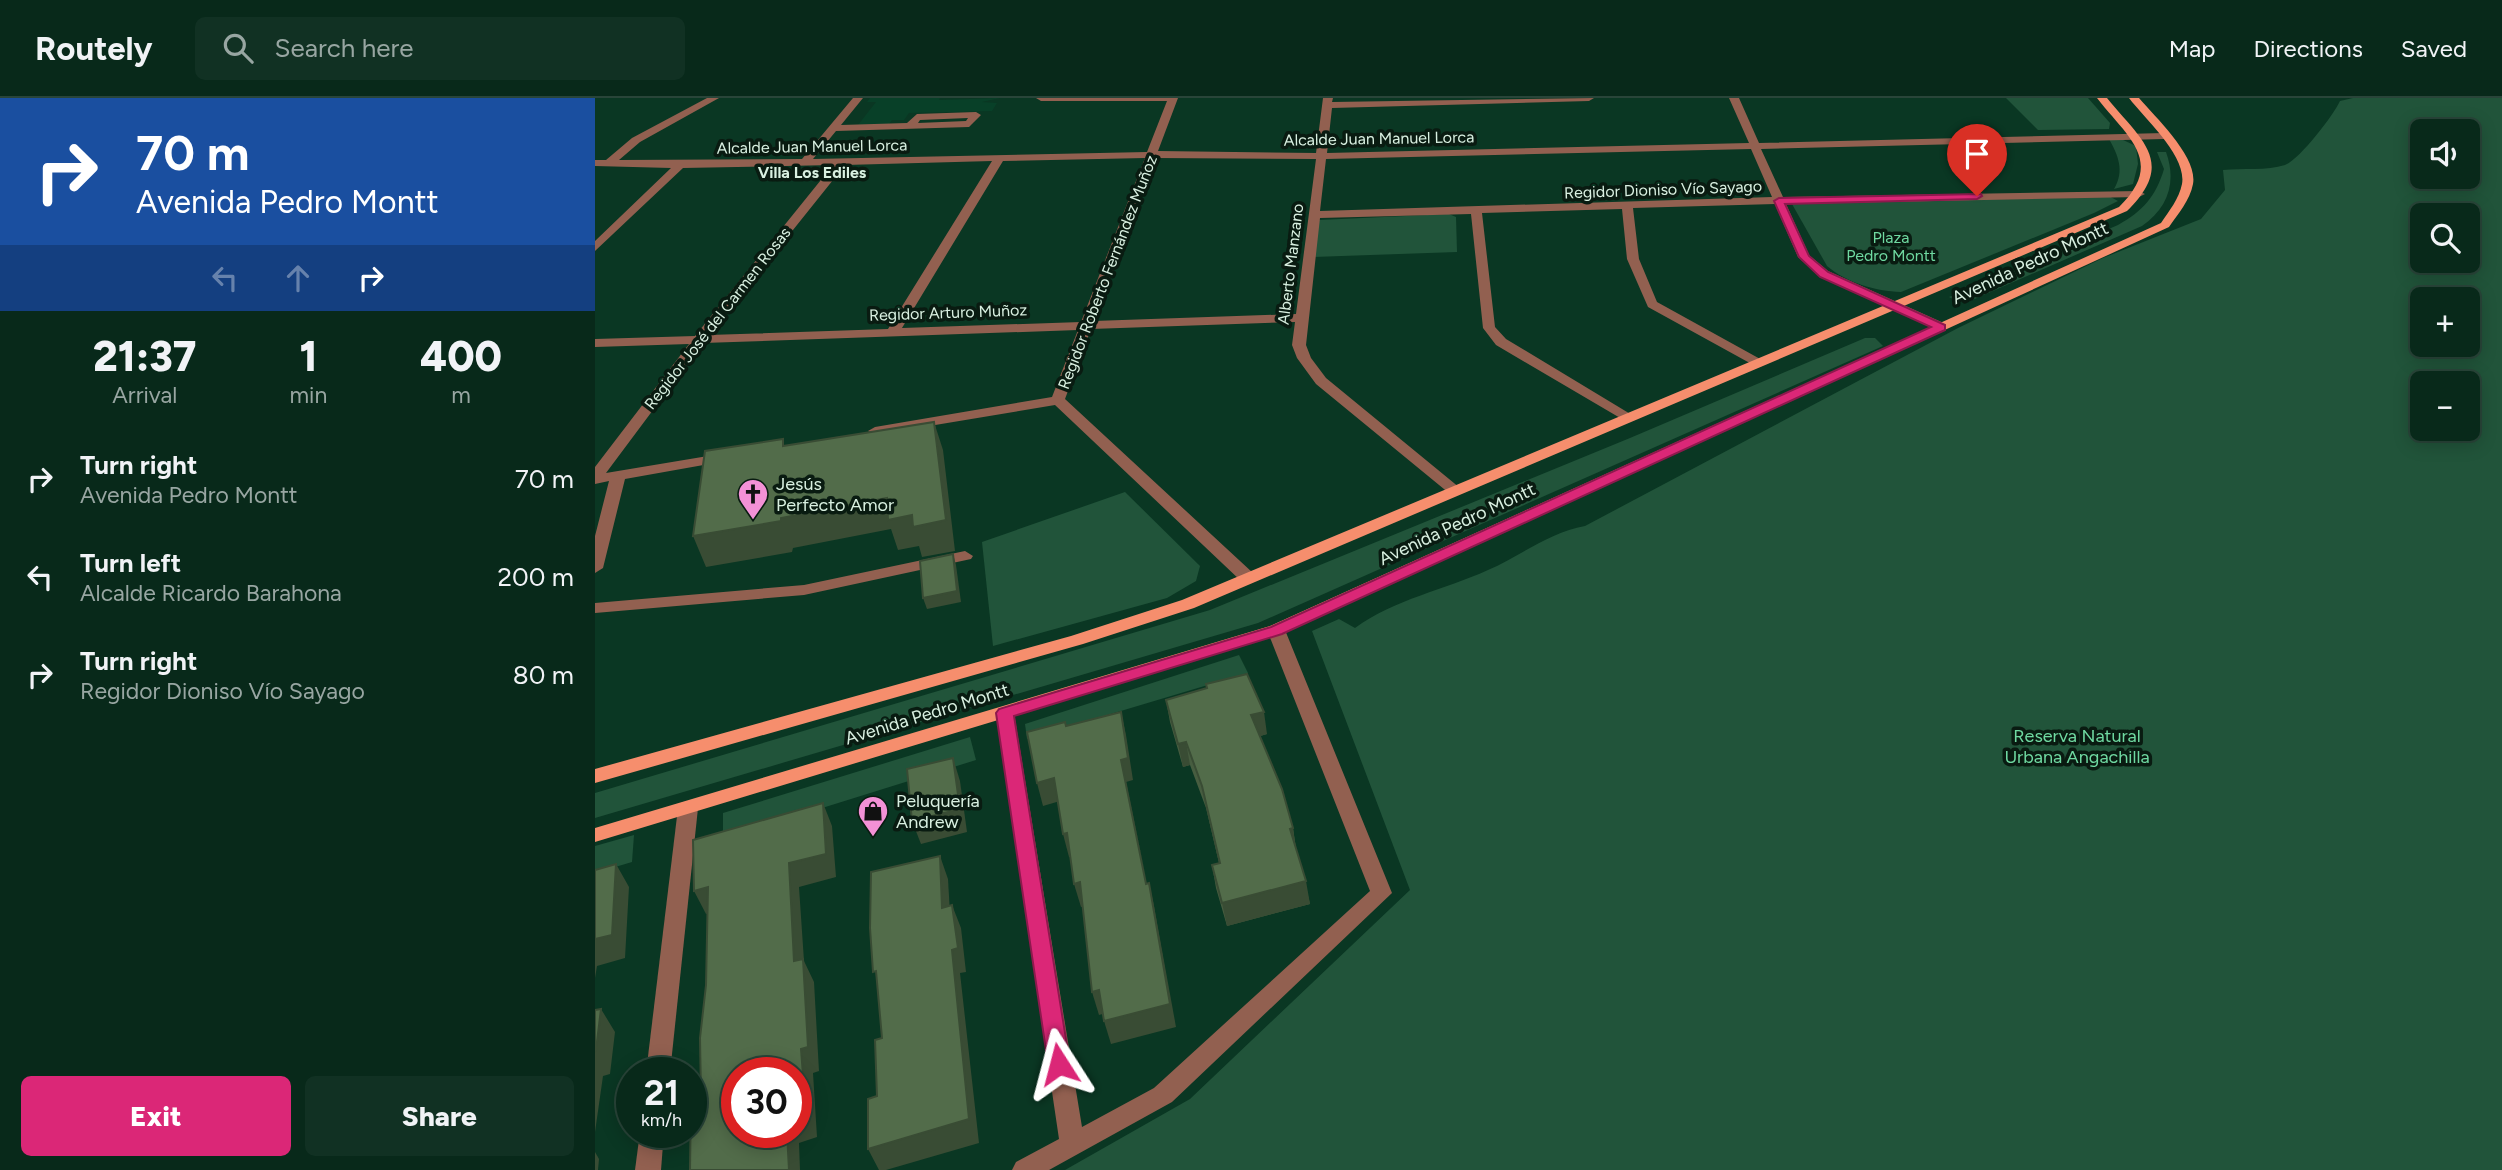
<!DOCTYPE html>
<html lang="en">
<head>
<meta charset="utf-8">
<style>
  body { margin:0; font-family:Figtree,sans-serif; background:#113123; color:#f1f3f6; height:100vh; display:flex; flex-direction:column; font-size:26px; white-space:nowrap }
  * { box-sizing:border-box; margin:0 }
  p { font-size:23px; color:#98a6a2 }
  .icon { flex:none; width:38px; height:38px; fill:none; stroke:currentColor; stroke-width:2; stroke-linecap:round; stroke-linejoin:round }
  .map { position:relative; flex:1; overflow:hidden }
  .panel { display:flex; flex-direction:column; background:#08291a; width:595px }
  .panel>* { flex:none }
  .hud { background:#1a4fa0; color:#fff; overflow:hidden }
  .buttons { position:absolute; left:1815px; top:21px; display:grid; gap:14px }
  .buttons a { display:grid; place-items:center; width:70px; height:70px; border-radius:10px; background:#08291a; box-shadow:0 4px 18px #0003,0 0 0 2px #294539; font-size:35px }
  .speed { position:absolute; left:21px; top:959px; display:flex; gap:14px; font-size:35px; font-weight:700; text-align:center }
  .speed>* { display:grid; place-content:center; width:91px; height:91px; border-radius:50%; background:#08291a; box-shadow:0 4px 18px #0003,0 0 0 2px #294539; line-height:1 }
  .speed small { font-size:18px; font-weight:400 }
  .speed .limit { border:10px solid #d22; background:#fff; color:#111 }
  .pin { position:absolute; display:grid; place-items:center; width:60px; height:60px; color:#fff; margin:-72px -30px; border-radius:50% 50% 50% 0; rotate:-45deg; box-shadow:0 0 7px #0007 }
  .pin .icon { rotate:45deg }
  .me { position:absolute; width:77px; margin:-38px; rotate:351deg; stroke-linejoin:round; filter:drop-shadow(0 0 5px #0008) }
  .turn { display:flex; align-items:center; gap:24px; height:147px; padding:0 21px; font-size:32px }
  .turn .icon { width:91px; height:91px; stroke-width:2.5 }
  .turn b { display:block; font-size:49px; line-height:60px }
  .lanes { display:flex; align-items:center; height:66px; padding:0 21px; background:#0003; justify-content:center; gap:35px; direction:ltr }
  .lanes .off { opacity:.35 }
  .eta { display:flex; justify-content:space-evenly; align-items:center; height:119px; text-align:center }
  .eta b { font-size:42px; font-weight:800; line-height:49px }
  .cta { display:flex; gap:14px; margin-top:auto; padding:14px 21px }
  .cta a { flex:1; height:80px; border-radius:10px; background:#db2777; color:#fff; font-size:28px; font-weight:800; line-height:80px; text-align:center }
  .cta a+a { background:#113123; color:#f1f3f6 }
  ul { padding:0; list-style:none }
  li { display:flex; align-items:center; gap:21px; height:98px; padding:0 21px }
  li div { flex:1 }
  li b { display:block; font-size:26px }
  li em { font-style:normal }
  header { display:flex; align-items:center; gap:42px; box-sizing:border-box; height:98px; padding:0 35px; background:#08291a; border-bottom:2px solid #294539 }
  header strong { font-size:33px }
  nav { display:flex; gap:38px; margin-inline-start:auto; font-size:24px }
  .search { width:490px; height:63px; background:#113123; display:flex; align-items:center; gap:18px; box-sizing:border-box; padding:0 24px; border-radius:10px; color:#98a6a2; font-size:26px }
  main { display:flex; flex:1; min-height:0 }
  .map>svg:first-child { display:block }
  .built { fill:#084028 }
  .green { fill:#21543a; fill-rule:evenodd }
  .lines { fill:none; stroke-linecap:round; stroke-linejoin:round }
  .minor { fill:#926050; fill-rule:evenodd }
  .major { fill:#f68e6d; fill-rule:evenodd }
  .wall { fill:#475d40 }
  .shaded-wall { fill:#394c34 }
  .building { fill:#526c4a; stroke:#394c34; stroke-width:2 }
  .route { fill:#db2777; stroke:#8e194d; stroke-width:2 }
  .labels { text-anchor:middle; stroke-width:7; stroke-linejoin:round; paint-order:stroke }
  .far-street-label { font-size:16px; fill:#d9f0e1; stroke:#091b11 }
  .far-neighbourhood-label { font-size:16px; font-weight:bold; fill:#d9f0e1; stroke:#091b11 }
  .far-park-label { font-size:16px; fill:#6fd9a1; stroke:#091b11 }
  .street-label { font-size:18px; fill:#d9f0e1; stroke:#091b11 }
  .poi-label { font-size:18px; fill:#d9f0e1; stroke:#091b11; text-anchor:start }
  .park-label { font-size:18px; fill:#6fd9a1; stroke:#091b11 }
</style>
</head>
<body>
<header>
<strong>Routely</strong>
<div class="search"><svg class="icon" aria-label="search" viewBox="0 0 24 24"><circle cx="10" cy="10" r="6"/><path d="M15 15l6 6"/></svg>Search here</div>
<nav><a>Map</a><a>Directions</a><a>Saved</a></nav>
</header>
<main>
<section class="panel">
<div class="hud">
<div class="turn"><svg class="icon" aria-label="right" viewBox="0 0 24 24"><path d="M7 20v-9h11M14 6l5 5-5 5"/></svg><div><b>70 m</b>Avenida Pedro Montt</div></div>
<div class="lanes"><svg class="icon off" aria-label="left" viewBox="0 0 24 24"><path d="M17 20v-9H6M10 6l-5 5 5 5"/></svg><svg class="icon off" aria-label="ahead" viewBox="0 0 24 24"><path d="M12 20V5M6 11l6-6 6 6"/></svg><svg class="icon" aria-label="right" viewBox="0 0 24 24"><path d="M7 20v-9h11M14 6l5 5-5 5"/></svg></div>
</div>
<div class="eta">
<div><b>21:37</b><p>Arrival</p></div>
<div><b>1</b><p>min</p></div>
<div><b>400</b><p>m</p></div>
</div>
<ul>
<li><svg class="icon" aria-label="right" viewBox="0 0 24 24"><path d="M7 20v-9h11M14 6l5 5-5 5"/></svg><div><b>Turn right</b><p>Avenida Pedro Montt</p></div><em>70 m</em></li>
<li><svg class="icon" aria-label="left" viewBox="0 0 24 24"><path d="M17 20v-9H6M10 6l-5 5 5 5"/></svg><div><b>Turn left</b><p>Alcalde Ricardo Barahona</p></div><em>200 m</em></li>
<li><svg class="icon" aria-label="right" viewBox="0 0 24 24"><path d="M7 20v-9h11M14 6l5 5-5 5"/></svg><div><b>Turn right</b><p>Regidor Dioniso Vío Sayago</p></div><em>80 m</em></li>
</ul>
<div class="cta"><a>Exit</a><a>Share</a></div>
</section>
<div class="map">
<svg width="1907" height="1072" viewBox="0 0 1907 1072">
  <rect width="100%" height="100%" fill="#0a3723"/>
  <path class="built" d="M 275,0 L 345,0 L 344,2 L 405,0 L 387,4 L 402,5 L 397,13 L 314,15 L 309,22 L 297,22 L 294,26 L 263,27 L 281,4 L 272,4 Z"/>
  <g class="green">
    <path d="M 1411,0 L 1493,0 L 1515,25 L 1514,31 L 1443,32 Z"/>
    <path d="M 1758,0 L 1907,0 L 1907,1072 L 470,1072 L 595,1001 L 815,792 L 717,533 L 744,521 L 760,530 C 800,501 849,492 893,472 C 925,458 955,434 990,428 L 1363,230 L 1508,160 L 1606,121 L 1630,92 L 1628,72 C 1647,70 1672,73 1690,67 C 1704,62 1738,18 1745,3 ZM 1872,33 L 1872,79 L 1827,79 L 1827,33 ZM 1827,117 L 1872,117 L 1872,163 L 1827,163 ZM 1827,201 L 1872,201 L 1872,247 L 1827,247 ZM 1827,285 L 1872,285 L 1872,331 L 1827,331 Z"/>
    <path d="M 1514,41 L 1526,41 L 1541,48 L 1543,66 L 1538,86 L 1519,91 C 1530,73 1523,57 1514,41 Z"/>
    <path d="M 1562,54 L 1571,54 C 1582,84 1573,110 1547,128 L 1375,203 L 1364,204 L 1354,199 L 1523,127 C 1548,113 1561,98 1569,71 Z"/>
    <path d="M 1512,97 L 1523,103 L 1499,115 L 1306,194 C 1280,193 1252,185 1232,168 L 1197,106 Z"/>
    <path d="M 854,116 L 861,119 L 862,154 L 718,159 L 724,122 Z"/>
    <path d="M 1270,240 L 1280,240 L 1288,248 L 663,525 L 0,720 L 0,695 L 615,512 L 1035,340 Z"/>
    <path d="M 530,394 L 605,468 L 601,483 L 572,500 L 398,548 L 387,444 Z"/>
    <path d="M 644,557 L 653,575 L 432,641 L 430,626 Z"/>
    <path d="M 375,639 L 381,662 L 128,741 L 128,715 Z"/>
    <path d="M 39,737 L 37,764 L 0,775 L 0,748 Z"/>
  </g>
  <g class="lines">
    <g class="minor">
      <path d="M 112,0 L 124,0 L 45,44 L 24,62 L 207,61 L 258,0 L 268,0 L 246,27 L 312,25 L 322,16 L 381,14 L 386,17 L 374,29 L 241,33 L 218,61 L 552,54 L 572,3 L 446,3 L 441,0 L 583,0 L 563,53 L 721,55 L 728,0 L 738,0 L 737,4 L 999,0 L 994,3 L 737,10 L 732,55 L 1154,45 L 1134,0 L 1144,0 L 1164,45 L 1569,35 L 1574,38 L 1569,41 L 1166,51 L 1188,99 L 1544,93 L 1550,96 L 1544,99 L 1191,106 L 1214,157 L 1233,173 L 1351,226 L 1351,232 L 1346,233 L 1225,179 L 1203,159 L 1180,106 L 1038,110 L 1044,161 L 1062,204 L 1167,262 L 1167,268 L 1162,269 L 1053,209 L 1032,161 L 1027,111 L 887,115 L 900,229 L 911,241 L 1037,317 L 1037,323 L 1032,324 L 901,247 L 888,230 L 876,116 L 725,120 L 711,247 L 716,260 L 731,280 L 865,390 L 868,393 L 860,398 L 855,396 L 721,286 L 702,260 L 697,247 L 700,224 L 496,231 L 470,301 L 658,475 L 660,479 L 658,483 L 646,483 L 460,307 L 280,337 L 273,333 L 280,329 L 457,299 L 483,232 L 108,245 L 11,375 L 131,355 L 138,359 L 131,363 L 30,381 L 8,470 L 0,475 L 0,438 L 14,383 L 0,386 L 0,369 L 94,246 L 0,249 L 0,241 L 100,238 L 238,67 L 88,70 L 0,153 L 0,143 L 76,70 L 0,68 L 0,62 L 11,62 L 37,40 ZM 373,20 L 371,23 L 323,25 L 325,22 ZM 1156,51 L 1177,99 L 725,113 L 731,61 ZM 550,60 L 486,224 L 307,230 L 408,63 ZM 561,60 L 721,61 L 701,216 L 499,223 ZM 397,63 L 293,231 L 114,237 L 250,67 Z"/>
      <path d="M 370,453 L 378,458 L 376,461 L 209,497 L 0,515 L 0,505 L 209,487 Z"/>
      <path d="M 681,527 L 690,532 L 797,795 L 577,1004 L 454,1072 L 417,1072 L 421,1064 L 464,1041 L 401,615 L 403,611 L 417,611 L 419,615 L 487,1029 L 559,990 L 775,793 L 672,532 Z"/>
      <path d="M 93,703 L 100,705 L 103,710 L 75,975 L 51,975 L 83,710 L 86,705 Z"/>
      <path d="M 45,1034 L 69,1034 L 66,1072 L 40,1072 Z"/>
    </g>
    <g class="major">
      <path d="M 1502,0 L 1512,0 C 1546,42 1582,64 1532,113 L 599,510 L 488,546 L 0,685 L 0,671 L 476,538 L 587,502 L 1524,109 C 1571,63 1532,39 1502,0 Z"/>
      <path d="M 1534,0 L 1544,0 C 1561,20 1603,59 1598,86 C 1595,102 1583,116 1574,129 L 687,536 L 0,744 L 0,730 L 675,528 L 1566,125 C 1574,113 1584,101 1587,86 C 1592,58 1550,21 1534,0 Z"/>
    </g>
  </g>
  <path class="wall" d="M 611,586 L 672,636 L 665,638 L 698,730 L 701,750 L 715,806 L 632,828 L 621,790 L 617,767 L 624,765 L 611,710 L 595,667 L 588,669 L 575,624 L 571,602 L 612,590 Z"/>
  <g class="shaded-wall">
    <path d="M 339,324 L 348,352 L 360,453 L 327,459 L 324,448 L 303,452 L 296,431 L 198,450 L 197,454 L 111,469 L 98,438 L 186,420 Z"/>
    <path d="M 358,456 L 361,467 L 366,504 L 332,511 L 328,500 Z"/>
    <path d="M 526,614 L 531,637 L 538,682 L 531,684 L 557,809 L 526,662 Z"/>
    <path d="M 669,614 L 672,636 L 659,640 L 656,617 Z"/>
    <path d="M 591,644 L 595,667 L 588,669 L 583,646 Z"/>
    <path d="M 358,660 L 365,683 L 372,734 L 326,746 L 317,723 Z"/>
    <path d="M 459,680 L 465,703 L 448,708 L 442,685 Z"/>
    <path d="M 228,705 L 237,728 L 241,779 L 204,789 L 209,863 L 219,884 L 224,973 L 218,975 L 222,1039 L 204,1045 L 205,1072 L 194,1072 L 192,1034 L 201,1034 L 199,863 L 194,765 Z"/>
    <path d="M 698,730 L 701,753 L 695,731 Z"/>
    <path d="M 472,735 L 478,759 L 474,759 L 468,736 Z"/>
    <path d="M 345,758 L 353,781 L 356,833 L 347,810 Z"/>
    <path d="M 21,766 L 34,789 L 30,860 L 2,868 L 0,880 L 0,841 Z"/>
    <path d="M 711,783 L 715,806 L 632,828 L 627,805 Z"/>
    <path d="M 485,784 L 491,808 L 486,809 L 479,786 Z"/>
    <path d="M 554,785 L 559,808 L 581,929 L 516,946 L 509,923 Z"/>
    <path d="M 113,789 L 125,812 L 111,816 L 99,793 Z"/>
    <path d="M 357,807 L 366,830 L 371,874 L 365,875 L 384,1045 L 291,1072 L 284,1072 L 273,1051 L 357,852 Z"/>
    <path d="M 504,892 L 511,915 L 504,917 L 497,894 Z"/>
    <path d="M 6,911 L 20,934 L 15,976 L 8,978 L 0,1034 L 0,953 Z"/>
    <path d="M 0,1054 L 4,1061 L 3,1072 L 0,1072 Z"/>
  </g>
  <g class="building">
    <path d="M 339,324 L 351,422 L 318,429 L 317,417 L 293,422 L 292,400 L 186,420 L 186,423 L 98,438 L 110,353 L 188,341 L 188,348 Z"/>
    <path d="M 358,456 L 362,493 L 328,500 L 325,463 Z"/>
    <path d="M 652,576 L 669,614 L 656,617 L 687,691 L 698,730 L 695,731 L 711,783 L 627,805 L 617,767 L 625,765 L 607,688 L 591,644 L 583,646 L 571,602 L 612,590 L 611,586 Z"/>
    <path d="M 526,614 L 533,660 L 526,662 L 551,786 L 554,785 L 575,906 L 509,923 L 504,892 L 497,894 L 485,784 L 479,786 L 472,735 L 468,736 L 459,680 L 442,685 L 432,634 L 470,624 L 471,628 Z"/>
    <path d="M 358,660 L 365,711 L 317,723 L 312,671 Z"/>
    <path d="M 228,705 L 231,756 L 194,765 L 199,863 L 208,861 L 213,949 L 206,951 L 211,1016 L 201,1019 L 201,975 L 142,975 L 142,1034 L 192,1034 L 194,1072 L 95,1072 L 96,1001 L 106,998 L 105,940 L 111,887 L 113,789 L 99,793 L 98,742 Z"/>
    <path d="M 345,758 L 347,810 L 357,807 L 363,850 L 357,852 L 374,1021 L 273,1051 L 273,1001 L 282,998 L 280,942 L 287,940 L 281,873 L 278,874 L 275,830 L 276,774 Z"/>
    <path d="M 21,766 L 17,837 L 0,841 L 0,772 Z"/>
    <path d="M 6,911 L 1,952 L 0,953 L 0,912 Z"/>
  </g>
  <path class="route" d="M 1386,96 L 1387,98 L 1382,101 L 1190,106 L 1214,158 L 1233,174 L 1350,227 L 1350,232 L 687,536 L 419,618 L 475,966 L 472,972 L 464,975 L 457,972 L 453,966 L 401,615 L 404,611 L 676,529 L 1336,229 L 1225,179 L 1204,159 L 1179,103 L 1184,100 Z"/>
  <defs>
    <g id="church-pin" transform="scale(1.575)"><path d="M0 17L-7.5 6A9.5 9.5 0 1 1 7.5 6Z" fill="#f391d6" stroke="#091b11"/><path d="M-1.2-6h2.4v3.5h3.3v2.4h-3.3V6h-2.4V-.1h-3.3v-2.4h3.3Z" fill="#111"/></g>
    <g id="shop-pin" transform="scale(1.575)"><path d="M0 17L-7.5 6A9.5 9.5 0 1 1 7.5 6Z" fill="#f391d6" stroke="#091b11"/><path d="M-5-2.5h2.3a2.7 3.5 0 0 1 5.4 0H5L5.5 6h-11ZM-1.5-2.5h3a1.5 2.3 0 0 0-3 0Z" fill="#111"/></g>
  </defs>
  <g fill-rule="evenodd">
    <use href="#church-pin" x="158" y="396"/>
    <use href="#shop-pin" x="278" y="713"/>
  </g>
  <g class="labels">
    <g class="far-street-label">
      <text transform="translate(784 40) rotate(-1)" y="6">Alcalde Juan Manuel Lorca</text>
      <text transform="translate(217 48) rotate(-1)" y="6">Alcalde Juan Manuel Lorca</text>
      <text transform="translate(1068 91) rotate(-2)" y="6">Regidor Dioniso Vío Sayago</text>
      <text transform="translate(695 166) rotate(-83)" y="6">Alberto Manzano</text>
      <text transform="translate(512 174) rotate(-69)" y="6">Regidor Roberto Fernández Muñoz</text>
      <text transform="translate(353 214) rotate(-2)" y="6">Regidor Arturo Muñoz</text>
      <text transform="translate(122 220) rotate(-52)" y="6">Regidor José del Carmen Rosas</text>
    </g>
    <g class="far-neighbourhood-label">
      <text x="217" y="80">Villa Los Ediles</text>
    </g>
    <g class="far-park-label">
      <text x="1296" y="145">Plaza<tspan x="1296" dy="18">Pedro Montt</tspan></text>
    </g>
    <g class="street-label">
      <text transform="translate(1435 165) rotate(-25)" y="6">Avenida Pedro Montt</text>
      <text transform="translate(862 426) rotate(-25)" y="6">Avenida Pedro Montt</text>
      <text transform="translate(332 616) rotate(-17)" y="6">Avenida Pedro Montt</text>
    </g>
    <g class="poi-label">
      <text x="181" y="392">Jesús<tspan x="181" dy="21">Perfecto Amor</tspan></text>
      <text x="301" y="709">Peluquería<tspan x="301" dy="21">Andrew</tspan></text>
    </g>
    <g class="park-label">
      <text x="1482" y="644">Reserva Natural<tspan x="1482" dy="21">Urbana Angachilla</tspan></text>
    </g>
  </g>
</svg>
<div class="buttons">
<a><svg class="icon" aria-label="sound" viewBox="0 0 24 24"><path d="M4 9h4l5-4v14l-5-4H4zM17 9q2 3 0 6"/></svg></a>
<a><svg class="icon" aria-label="search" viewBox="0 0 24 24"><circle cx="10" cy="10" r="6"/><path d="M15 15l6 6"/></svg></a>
<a>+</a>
<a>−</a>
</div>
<div class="speed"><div>21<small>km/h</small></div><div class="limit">30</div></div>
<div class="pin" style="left:1382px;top:98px;background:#d93025"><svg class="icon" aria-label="arrive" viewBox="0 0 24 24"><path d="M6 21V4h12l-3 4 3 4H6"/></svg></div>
<svg class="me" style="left:464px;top:966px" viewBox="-20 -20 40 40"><path d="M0-17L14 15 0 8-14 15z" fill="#db2777" stroke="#fff" stroke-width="4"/></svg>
</div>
</main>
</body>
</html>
